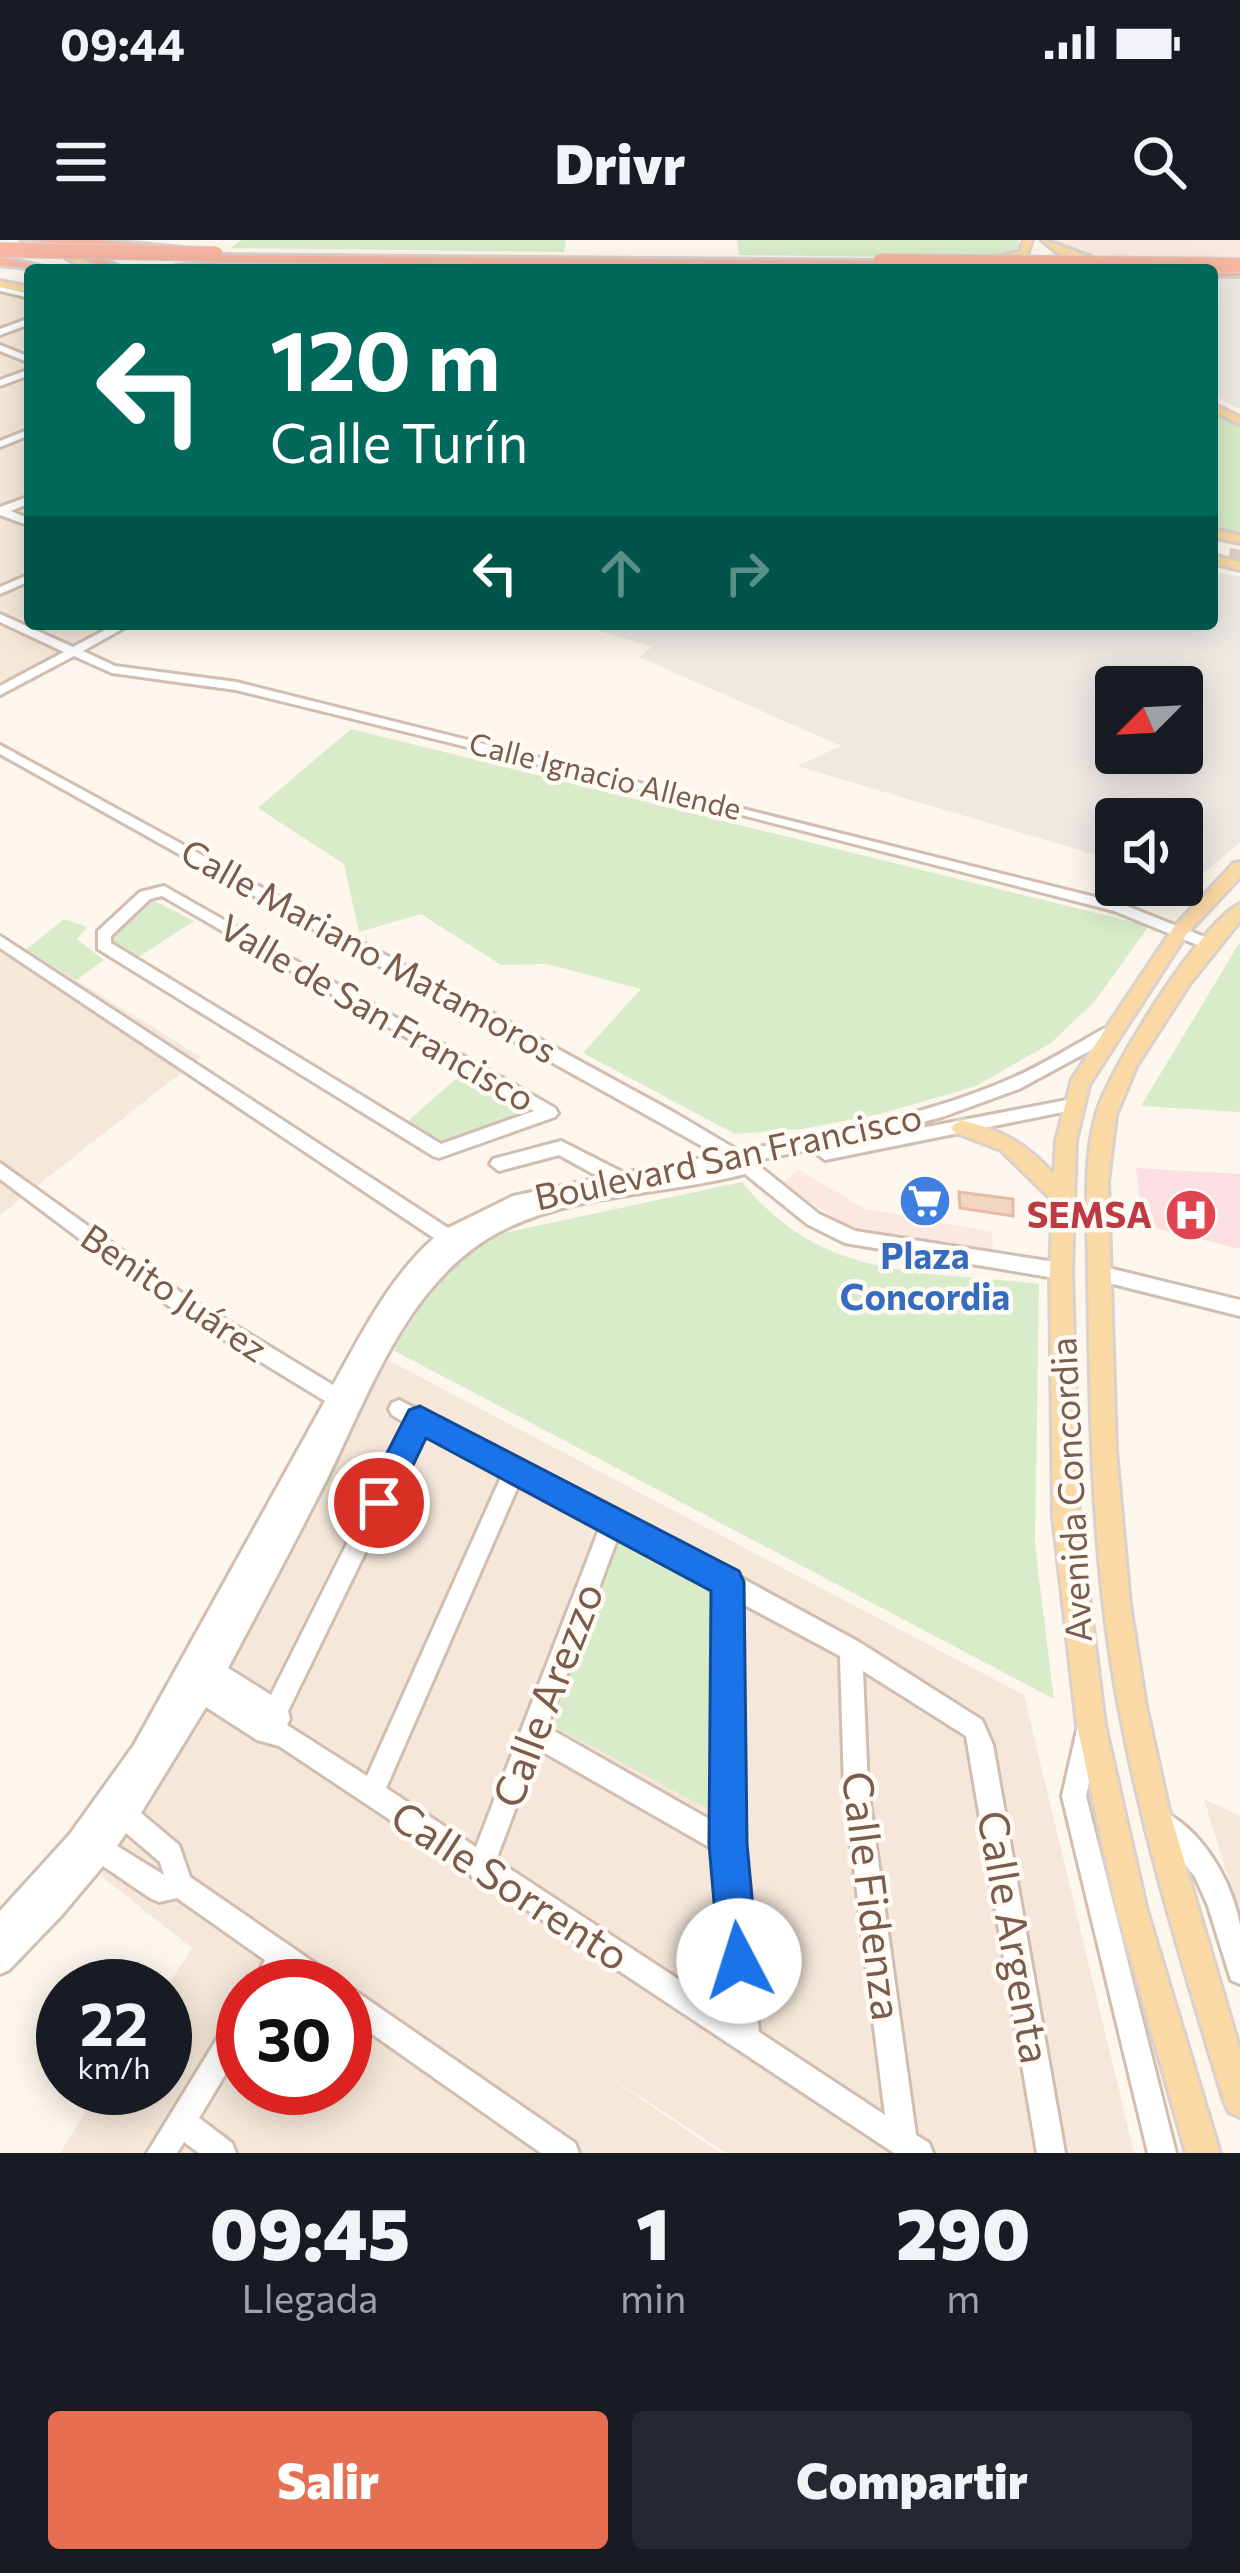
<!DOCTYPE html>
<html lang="es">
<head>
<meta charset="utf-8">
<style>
  body { margin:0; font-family:Commissioner,sans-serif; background:#242831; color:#f1f3f6; height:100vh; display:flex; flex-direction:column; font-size:45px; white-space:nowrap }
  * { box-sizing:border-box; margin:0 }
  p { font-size:39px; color:#9ea1a6 }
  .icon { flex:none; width:66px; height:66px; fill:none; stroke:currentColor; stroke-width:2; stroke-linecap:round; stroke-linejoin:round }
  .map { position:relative; height:1913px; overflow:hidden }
  .details { display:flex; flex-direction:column; background:#171b24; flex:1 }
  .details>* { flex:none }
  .top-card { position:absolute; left:24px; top:24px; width:1194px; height:366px; border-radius:12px; box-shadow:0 6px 30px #0003; background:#00695c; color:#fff; overflow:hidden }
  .needle { width:78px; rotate:246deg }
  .controls { position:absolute; left:1095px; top:426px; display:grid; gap:24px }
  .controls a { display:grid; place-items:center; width:108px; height:108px; border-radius:12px; background:#171b24; box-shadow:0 6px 30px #0003; font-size:60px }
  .speed { position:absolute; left:36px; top:1719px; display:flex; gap:24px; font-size:60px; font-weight:700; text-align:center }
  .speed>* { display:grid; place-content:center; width:156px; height:156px; border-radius:50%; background:#171b24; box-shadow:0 6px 30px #0003; line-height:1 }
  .speed small { font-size:30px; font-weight:400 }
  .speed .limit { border:18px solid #d22; background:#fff; color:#111 }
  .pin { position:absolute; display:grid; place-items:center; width:102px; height:102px; color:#fff; margin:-51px; border:6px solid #fff; border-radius:50%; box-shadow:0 3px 12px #0007 }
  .me { position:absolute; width:132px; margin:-66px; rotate:355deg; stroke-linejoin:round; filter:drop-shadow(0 0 9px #0008) }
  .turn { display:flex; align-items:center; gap:42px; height:252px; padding:0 48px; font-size:54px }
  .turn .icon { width:156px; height:156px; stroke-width:2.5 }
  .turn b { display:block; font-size:84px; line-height:102px }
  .lanes { display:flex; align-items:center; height:114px; padding:0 48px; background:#0003; justify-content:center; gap:60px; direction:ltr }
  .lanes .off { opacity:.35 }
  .eta { display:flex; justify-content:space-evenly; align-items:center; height:204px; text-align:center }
  .eta b { font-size:72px; font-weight:800; line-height:84px }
  .primary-button { display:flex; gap:24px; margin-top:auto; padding:24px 48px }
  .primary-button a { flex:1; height:138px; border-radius:12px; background:#e76f51; color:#fff; font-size:48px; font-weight:800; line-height:138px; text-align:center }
  .primary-button a+a { background:#242831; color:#f1f3f6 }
  .status { display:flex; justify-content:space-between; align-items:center; height:84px; padding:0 60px; background:#171b24; direction:ltr }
  .status svg { height:33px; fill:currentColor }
  header { display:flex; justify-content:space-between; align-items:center; height:156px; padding:0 48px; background:#171b24; font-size:54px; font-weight:800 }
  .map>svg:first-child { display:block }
  .residential { fill:#f5e8da; fill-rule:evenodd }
  .commercial { fill:#fde8e0 }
  .industrial { fill:#efe9e4; fill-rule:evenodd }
  .medical { fill:#fbdfe3 }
  .green { fill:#d8ecc9 }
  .building { fill:#f3d5c3; stroke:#e6bba3; stroke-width:3 }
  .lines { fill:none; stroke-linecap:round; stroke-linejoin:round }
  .major-tunnel { stroke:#dcd0c4; stroke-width:14; stroke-dasharray:14 6; stroke-linecap:butt }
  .minor-casing { stroke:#d1beb0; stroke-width:6 }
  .major-casing { stroke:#dad1cd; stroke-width:6 }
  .highway-casing { stroke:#dad1cd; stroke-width:6 }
  .minor { fill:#fff; fill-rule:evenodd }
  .major { fill:#fbd9a5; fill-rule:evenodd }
  .highway { fill:#f7b7a3; fill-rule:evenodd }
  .highway-bridge-casing { stroke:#dad1cd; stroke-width:16; stroke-linecap:butt }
  .highway-bridge { stroke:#f7b7a3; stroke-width:14 }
  .route { fill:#1a73e8; stroke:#114b97; stroke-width:3 }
  .labels { text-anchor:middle; stroke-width:9; stroke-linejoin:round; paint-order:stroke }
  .far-street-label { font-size:30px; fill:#7a5c4d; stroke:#fffaf3 }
  .street-label { font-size:36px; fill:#7a5c4d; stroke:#fffaf3 }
  .health-label { font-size:36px; font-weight:bold; fill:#be3a42; stroke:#fffaf3; text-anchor:end }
  .shop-label { font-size:36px; font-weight:bold; fill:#366cbe; stroke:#fffaf3 }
  .near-street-label { font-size:42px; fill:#7a5c4d; stroke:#fffaf3 }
</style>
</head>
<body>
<div class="status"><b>09:44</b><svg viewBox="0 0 49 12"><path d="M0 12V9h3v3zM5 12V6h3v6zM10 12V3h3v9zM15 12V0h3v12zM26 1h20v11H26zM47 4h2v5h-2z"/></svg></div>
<header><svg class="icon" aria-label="menu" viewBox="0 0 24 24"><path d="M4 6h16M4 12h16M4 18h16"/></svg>Drivr<svg class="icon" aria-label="search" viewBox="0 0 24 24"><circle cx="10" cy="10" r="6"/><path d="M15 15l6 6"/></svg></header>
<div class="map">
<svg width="1240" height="1913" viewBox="0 0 1240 1913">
  <rect width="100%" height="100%" fill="#fdf6ec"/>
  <g class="residential">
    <path d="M 0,52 L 30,59 L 30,384 L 135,384 L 0,452 Z"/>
    <path d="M 0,693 L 201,817 L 0,975 Z"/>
    <path d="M 388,1120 L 1024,1455 L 1134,1913 L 726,1913 L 596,1828 L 720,1913 L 60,1913 L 100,1848 L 165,1848 L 165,1750 L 192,1708 L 101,1636 ZM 243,1746 L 345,1746 L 345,1848 L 243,1848 Z"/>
    <path d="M 1204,1559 L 1240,1576 L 1240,1676 Z"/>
  </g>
  <g class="commercial">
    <path d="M 1056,0 L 1240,0 L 1240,18 L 1087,16 L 1060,8 Z"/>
    <path d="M 799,930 L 866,969 L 992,992 L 993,1014 L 852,989 L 781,944 Z"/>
  </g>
  <g class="industrial">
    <path d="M 1212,38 L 1240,38 L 1240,169 L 1212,155 Z"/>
    <path d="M 1212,331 L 1240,337 L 1240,603 L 1191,643 L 1182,640 L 1182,579 L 1116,579 L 1116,621 L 797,526 L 841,506 L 639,417 L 652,407 L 577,384 L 1212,384 ZM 1116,447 L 1182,447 L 1182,513 L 1116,513 Z"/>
  </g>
  <path class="medical" d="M 1136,928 L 1240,934 L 1240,1009 L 1143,985 Z"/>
  <g class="green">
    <path d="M 241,0 L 566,0 L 564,12 L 231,8 Z"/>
    <path d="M 737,0 L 1018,0 L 1021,7 L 986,18 L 739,15 Z"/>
    <path d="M 264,23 L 674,28 L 683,30 L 255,30 Z"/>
    <path d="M 1212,172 L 1240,185 L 1240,296 L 1212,290 Z"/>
    <path d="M 351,489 L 1149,686 L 1094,762 L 1051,803 L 976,846 L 880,874 L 802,889 L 735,894 L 583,813 L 641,749 L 547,724 L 501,725 L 421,674 L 359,692 L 344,624 L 258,568 Z"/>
    <path d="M 149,658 L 194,681 L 137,718 L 106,699 Z"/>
    <path d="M 64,679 L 87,687 L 77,699 L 104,720 L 76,740 L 26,710 Z"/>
    <path d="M 1240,702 L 1240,872 L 1141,866 Z"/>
    <path d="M 459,836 L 524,874 L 435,904 L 407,882 Z"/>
    <path d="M 742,942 C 822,1042 922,1030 1039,1044 L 1035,1305 L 1054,1459 L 393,1110 C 430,1053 441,1024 503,993 Z"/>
    <path d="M 618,1299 L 715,1347 L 710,1570 L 552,1485 Z"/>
  </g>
  <path class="building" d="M 959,952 L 1013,959 L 1013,976 L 960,968 Z"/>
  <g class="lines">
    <path class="major-tunnel" d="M 1229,315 L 1240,317"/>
    <g class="minor-casing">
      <g id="minor">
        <path d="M 0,47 L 30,54 L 30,58 L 0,51 Z"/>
        <path d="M 30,78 L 30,84 L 0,95 L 0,89 Z"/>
        <path d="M 0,105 L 30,117 L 30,123 L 0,111 Z"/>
        <path d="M 30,129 L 30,135 L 0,146 L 0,140 Z"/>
        <path d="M 30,189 L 30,195 L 0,207 L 0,201 Z"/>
        <path d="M 30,256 L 30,263 L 11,271 L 30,279 L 30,286 L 0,275 L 0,267 Z"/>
        <path d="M 30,334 L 30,341 L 0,354 L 0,347 Z"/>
        <path d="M 0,374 L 73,407 L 116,384 L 131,384 L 83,411 L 115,426 L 236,442 L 1119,663 L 1215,701 L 1218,705 L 1210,710 L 1114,671 L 703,565 L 236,450 L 112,433 L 74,416 L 0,455 L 0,446 L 64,412 L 0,382 Z"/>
        <path d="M 0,505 L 675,873 L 739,911 C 828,893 920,877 1003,842 C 1038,828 1071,807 1103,789 L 1115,789 L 1117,793 L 1115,797 L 1019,849 L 942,877 L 828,906 L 1072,859 L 1078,861 L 1081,865 L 1078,869 L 825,920 L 816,913 L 822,907 L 753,921 L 819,974 L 855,991 L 1061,1023 L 1068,1026 L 1070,1031 L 1068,1036 L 1061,1039 L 845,1003 L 807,984 L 745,934 C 665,955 579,952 503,990 C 409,1037 370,1152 326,1241 C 294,1304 261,1366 228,1428 L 271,1455 L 407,1184 L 392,1175 L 389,1169 L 392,1163 L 399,1160 L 736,1335 L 859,1402 L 982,1480 L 993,1505 L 1065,1913 L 1037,1913 L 966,1496 L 863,1431 L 868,1548 L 916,1895 L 929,1903 L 933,1913 L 894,1913 L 482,1640 L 472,1637 L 470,1633 L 279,1506 L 257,1500 L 206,1467 L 141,1573 L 179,1605 L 190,1637 L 335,1737 L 339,1746 L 303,1746 L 287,1734 L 279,1746 L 251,1746 L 265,1720 L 177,1658 L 159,1662 L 150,1658 L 103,1626 L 61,1676 L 9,1730 L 0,1734 L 0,1671 L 70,1594 L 134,1505 L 325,1161 L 169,1066 L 0,939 L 0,923 L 183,1054 L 333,1145 C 362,1093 389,1038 434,998 L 0,708 L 0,696 L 448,988 L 513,956 L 601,938 L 559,915 L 499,931 L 490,924 L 493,919 L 561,901 L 624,933 L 718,915 L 0,514 ZM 424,1192 L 502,1235 L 367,1536 L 287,1485 L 290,1479 L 288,1471 ZM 519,1244 L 600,1287 L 476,1607 L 386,1548 ZM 618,1297 L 717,1350 L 716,1583 L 547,1487 ZM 739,1362 L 840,1416 L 844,1548 L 885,1875 L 759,1792 L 740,1604 ZM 538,1509 L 716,1611 L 730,1773 L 496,1620 ZM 126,1593 L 160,1622 L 164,1635 L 117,1606 Z"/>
        <path d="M 164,646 L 555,868 L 558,873 L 555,877 L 439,918 L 433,916 L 98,709 L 98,691 L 140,652 ZM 162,656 L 534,871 L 441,904 L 111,703 L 111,696 L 150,659 Z"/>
        <path d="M 1100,1026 L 1240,1060 L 1240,1076 L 1093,1039 L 1091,1034 L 1093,1029 Z"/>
        <path d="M 1089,1478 L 1097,1482 L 1101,1490 L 1086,1556 L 1176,1913 L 1148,1913 L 1062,1556 L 1077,1490 L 1081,1482 Z"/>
        <path d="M 1158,1569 C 1201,1587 1232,1640 1240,1685 C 1240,1704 1240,1725 1240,1744 L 1231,1740 L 1208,1666 L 1195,1637 L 1168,1604 L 1149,1590 L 1146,1581 L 1149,1572 Z"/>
        <path d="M 344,1746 L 345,1746 L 354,1750 L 575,1903 L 579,1913 L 541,1913 L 345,1775 Z"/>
        <path d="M 243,1767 L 243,1805 L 199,1878 L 232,1903 L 236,1913 L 199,1913 L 184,1902 L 177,1913 L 147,1913 L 234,1771 Z"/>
      </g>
    </g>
    <g class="major-casing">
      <g id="major">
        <path d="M 21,0 L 59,6 L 99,30 L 87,30 L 53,10 Z"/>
        <path d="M 1024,0 L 1032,0 L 1027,15 L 998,21 L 998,17 L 1020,11 Z"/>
        <path d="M 1042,0 C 1047,0 1091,17 1098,20 L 1093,23 L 1060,15 Z"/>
        <path d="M 524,20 L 577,27 L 582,30 L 521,25 Z"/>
        <path d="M 709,21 L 712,26 L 675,30 L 677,28 Z"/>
        <path d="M 0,41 L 30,47 L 30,53 L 0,47 Z"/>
        <path d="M 1212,164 L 1240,177 L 1240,184 L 1212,171 Z"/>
        <path d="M 1212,289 L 1240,295 L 1240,303 L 1212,297 Z"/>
        <path d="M 1212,315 L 1240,322 L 1240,330 L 1212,323 Z"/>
        <path d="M 1240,622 L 1240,637 L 1186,695 L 1089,845 L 1076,901 L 1072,1031 L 1079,1276 L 1105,1485 L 1146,1667 L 1220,1913 L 1186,1913 L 1116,1667 L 1077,1485 L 1053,1276 L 1050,1031 L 1053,961 L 1001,910 L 954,892 L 951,887 L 961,880 C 1001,890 1027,904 1054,935 L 1056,901 L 1072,839 L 1174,687 L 1234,623 Z"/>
        <path d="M 1240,664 L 1240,681 L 1190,743 L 1137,825 L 1116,875 L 1108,942 L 1116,1211 L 1130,1365 L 1146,1466 L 1168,1566 L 1240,1810 L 1240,1877 L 1229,1872 L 1224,1861 C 1180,1716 1134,1570 1111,1420 C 1088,1270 1090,1117 1087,965 C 1087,934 1088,902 1097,872 C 1111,827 1200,683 1240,664 Z"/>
      </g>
    </g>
    <g class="highway-casing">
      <g id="highway">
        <path d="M 31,0 L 98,0 L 182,8 L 176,12 L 97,7 L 87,12 L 127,30 L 111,30 L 73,14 L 80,6 Z"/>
        <path d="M 211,15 L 881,21 L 1031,30 L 215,22 Z"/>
        <path d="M 0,17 L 44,27 L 46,30 L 0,25 Z"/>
        <path d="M 218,22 L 214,29 L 170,30 L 176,26 Z"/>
        <path d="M 1240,28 L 1240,36 L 1212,36 L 1212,30 L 1207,30 Z"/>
      </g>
    </g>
    <use href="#minor" class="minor"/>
    <use href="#major" class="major"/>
    <use href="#highway" class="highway"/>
    <g class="highway-bridge-casing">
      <g id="highway-bridge">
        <path d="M 0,10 L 216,14"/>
        <path d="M 880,21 L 1240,25"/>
      </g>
    </g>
    <use href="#highway-bridge" class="highway-bridge"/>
  </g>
  <path class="route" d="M 420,1166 L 739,1331 L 744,1342 L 747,1604 L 758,1721 L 753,1735 L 739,1741 L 725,1735 L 719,1721 L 709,1604 L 711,1351 L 426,1198 L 390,1273 L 379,1278 L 367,1273 L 362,1263 L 367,1252 L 409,1170 Z"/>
  <defs>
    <g id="supermarket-disc" transform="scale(2.7)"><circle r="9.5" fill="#3f7fe0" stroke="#fffaf3"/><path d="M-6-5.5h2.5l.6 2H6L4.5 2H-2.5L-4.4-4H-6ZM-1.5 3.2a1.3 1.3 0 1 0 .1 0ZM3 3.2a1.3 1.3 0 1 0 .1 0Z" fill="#fff"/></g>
    <g id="hospital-disc" transform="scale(2.7)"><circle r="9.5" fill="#e0444e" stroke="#fffaf3"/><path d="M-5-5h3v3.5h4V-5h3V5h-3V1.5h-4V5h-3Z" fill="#fff"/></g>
  </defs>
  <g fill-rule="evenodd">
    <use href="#supermarket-disc" x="925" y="961"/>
    <use href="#hospital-disc" x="1191" y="975"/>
  </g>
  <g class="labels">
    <g class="far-street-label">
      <text transform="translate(605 537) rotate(14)" y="10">Calle Ignacio Allende</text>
    </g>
    <g class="street-label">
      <text transform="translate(369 711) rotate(29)" y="13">Calle Mariano Matamoros</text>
      <text transform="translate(377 773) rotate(30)" y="13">Valle de San Francisco</text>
      <text transform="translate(728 917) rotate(-12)" y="13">Boulevard San Francisco</text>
      <text transform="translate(174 1053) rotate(34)" y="13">Benito Juárez</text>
      <text transform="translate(1071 1250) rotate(-93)" y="13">Avenida Concordia</text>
    </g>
    <g class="health-label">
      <text x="1152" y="988">SEMSA</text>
    </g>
    <g class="shop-label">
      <text x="925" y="1029">Plaza<tspan x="925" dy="41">Concordia</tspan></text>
    </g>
    <g class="near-street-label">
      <text transform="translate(548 1455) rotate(-69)" y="15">Calle Arezzo</text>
      <text transform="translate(510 1646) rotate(33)" y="15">Calle Sorrento</text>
      <text transform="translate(872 1656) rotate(83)" y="15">Calle Fidenza</text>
      <text transform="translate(1014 1697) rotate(80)" y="15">Calle Argenta</text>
    </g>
  </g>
</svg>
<div class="controls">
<a><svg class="needle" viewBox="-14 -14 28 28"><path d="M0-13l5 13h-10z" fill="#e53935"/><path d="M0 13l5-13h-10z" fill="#9ea1a6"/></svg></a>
<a><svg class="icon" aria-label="sound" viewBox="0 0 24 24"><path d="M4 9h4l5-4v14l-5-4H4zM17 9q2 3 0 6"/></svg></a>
</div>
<div class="speed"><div>22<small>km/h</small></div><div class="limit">30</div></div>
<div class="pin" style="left:379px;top:1263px;background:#d93025"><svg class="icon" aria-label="arrive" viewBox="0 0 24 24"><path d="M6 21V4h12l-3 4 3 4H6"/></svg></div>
<svg class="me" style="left:739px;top:1721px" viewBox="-20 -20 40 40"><circle r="19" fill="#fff"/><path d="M0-13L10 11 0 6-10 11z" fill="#1a73e8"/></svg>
<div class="top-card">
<div class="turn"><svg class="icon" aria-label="left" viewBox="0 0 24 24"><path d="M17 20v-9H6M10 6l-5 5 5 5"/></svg><div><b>120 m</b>Calle Turín</div></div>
<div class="lanes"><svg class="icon" aria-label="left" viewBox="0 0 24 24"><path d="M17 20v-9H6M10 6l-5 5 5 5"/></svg><svg class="icon off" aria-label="ahead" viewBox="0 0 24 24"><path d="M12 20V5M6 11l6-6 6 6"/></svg><svg class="icon off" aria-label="right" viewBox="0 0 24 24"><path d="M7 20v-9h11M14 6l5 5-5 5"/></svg></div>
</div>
</div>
<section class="details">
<div class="eta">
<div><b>09:45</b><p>Llegada</p></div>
<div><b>1</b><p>min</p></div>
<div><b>290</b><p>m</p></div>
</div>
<div class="primary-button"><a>Salir</a><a>Compartir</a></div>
</section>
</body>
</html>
